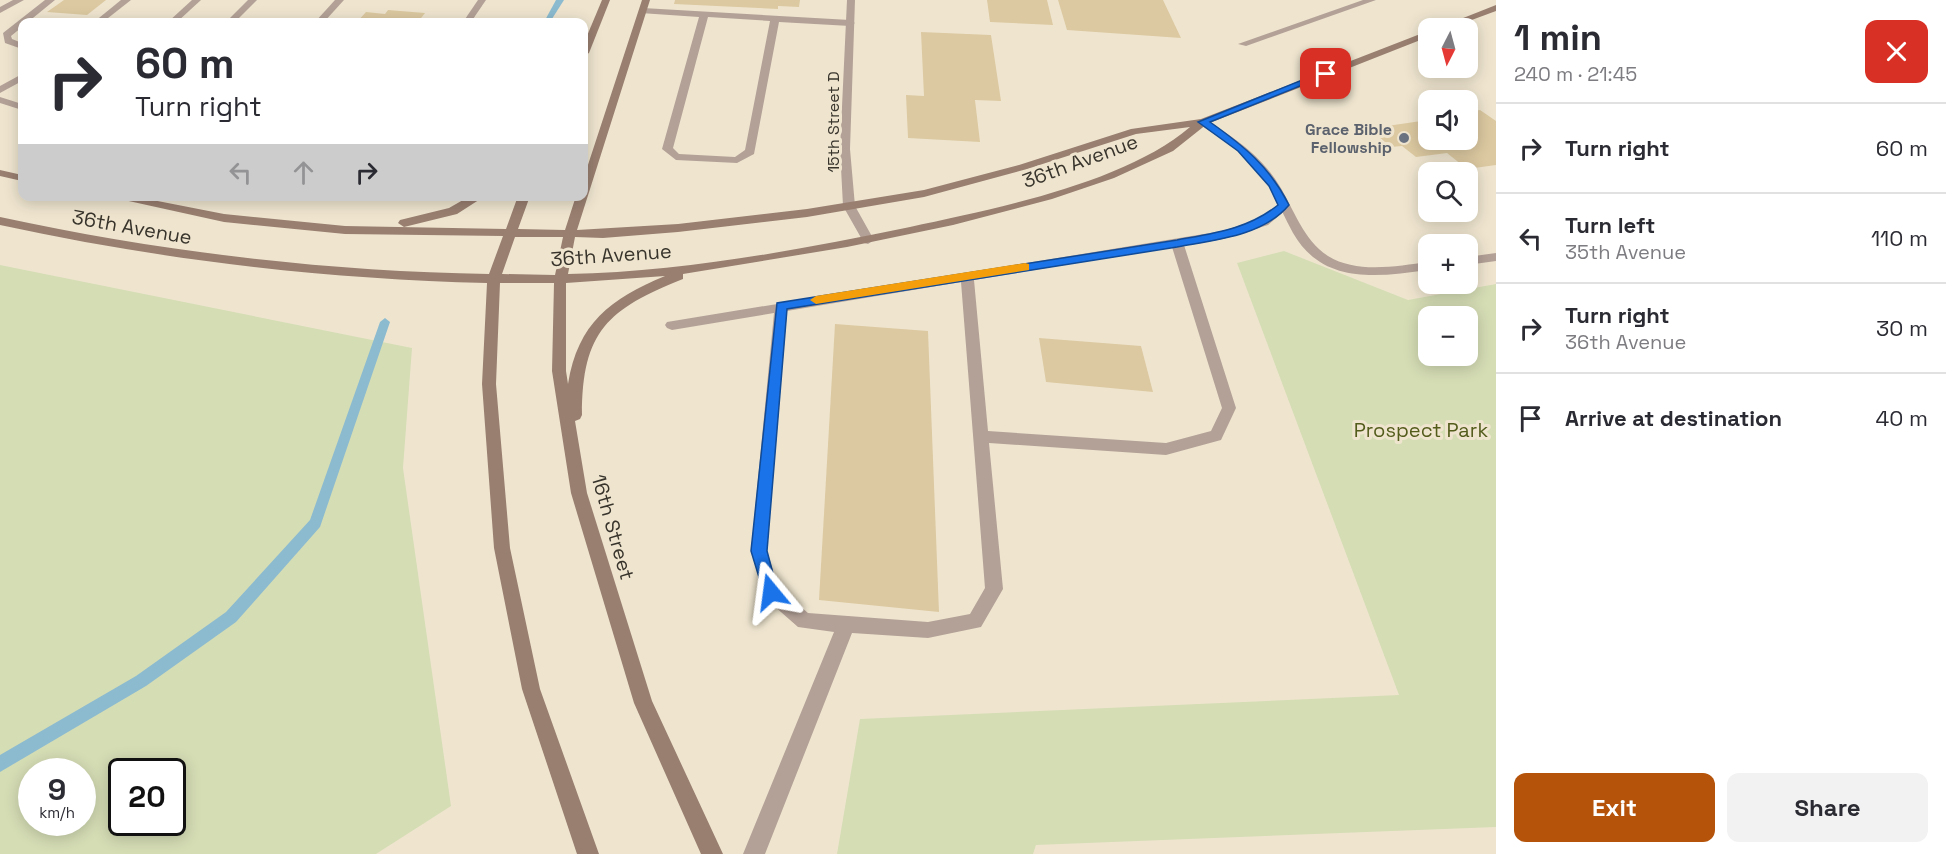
<!DOCTYPE html>
<html lang="en">
<head>
<meta charset="utf-8">
<style>
  body { margin:0; font-family:"Space Grotesk",sans-serif; background:#f2f2f3; color:#2b2b33; height:100vh; display:flex; flex-direction:column; font-size:22px; white-space:nowrap }
  * { box-sizing:border-box; margin:0 }
  p { font-size:20px; color:#7c7c81 }
  .icon { flex:none; width:33px; height:33px; fill:none; stroke:currentColor; stroke-width:2; stroke-linecap:round; stroke-linejoin:round }
  .map { position:relative; flex:1; overflow:hidden }
  .panel { display:flex; flex-direction:column; background:#fff; width:450px }
  .panel>* { flex:none }
  .hud { position:absolute; left:18px; top:18px; width:570px; height:183px; border-radius:12px; box-shadow:0 3px 15px #0003; background:#fff; color:#2b2b33; overflow:hidden }
  .needle { width:39px; rotate:186deg }
  .fabs { position:absolute; left:1418px; top:18px; display:grid; gap:12px }
  .fabs a { display:grid; place-items:center; width:60px; height:60px; border-radius:12px; background:#fff; box-shadow:0 3px 15px #0003; font-size:30px }
  .speed { position:absolute; left:18px; top:758px; display:flex; gap:12px; font-size:30px; font-weight:700; text-align:center }
  .speed>* { display:grid; place-content:center; width:78px; height:78px; border-radius:50%; background:#fff; box-shadow:0 3px 15px #0003; line-height:1 }
  .speed small { font-size:15px; font-weight:400 }
  .speed .limit { border:3px solid #111; border-radius:9px; background:#fff; color:#111 }
  .pin { position:absolute; display:grid; place-items:center; width:51px; height:51px; color:#fff; margin:-26px; border-radius:12px; box-shadow:0 3px 9px #0006 }
  .me { position:absolute; width:66px; margin:-33px; rotate:344deg; stroke-linejoin:round; filter:drop-shadow(0 0 4px #0008) }
  .turn { display:flex; align-items:center; gap:21px; height:126px; padding:0 18px; font-size:27px }
  .turn .icon { width:78px; height:78px; stroke-width:2.5 }
  .turn b { display:block; font-size:42px; line-height:51px }
  .lanes { display:flex; align-items:center; height:57px; padding:0 18px; background:#0003; justify-content:center; gap:30px; direction:ltr }
  .lanes .off { opacity:.35 }
  .round { display:grid; place-items:center; flex:none; width:63px; height:63px; border-radius:12px; background:#f2f2f3 }
  .head { display:flex; align-items:center; justify-content:space-between; height:102px; padding:0 18px }
  h1 { font-size:36px; font-weight:600; line-height:45px }
  .cta { display:flex; gap:12px; margin-top:auto; padding:12px 18px }
  .cta a { flex:1; height:69px; border-radius:12px; background:#b45309; color:#fff; font-size:24px; font-weight:600; line-height:69px; text-align:center }
  .cta a+a { background:#f2f2f3; color:#2b2b33 }
  ul { padding:0; list-style:none }
  li { display:flex; align-items:center; gap:18px; height:90px; padding:0 18px; border-top:2px solid #e1e1e2 }
  li div { flex:1 }
  li b { display:block; font-size:22px }
  li em { font-style:normal }
  main { display:flex; flex:1; min-height:0 }
  .map>svg:first-child { display:block }
  .green { fill:#d5ddb5; fill-rule:evenodd }
  .lines { fill:none; stroke-linecap:round; stroke-linejoin:round }
  .stream { fill:#8cbbcf; fill-rule:evenodd }
  .building { fill:#dcc9a1 }
  .lane { fill:#b3a197; fill-rule:evenodd }
  .street { fill:#b3a197; fill-rule:evenodd }
  .secondary { fill:#997f70; fill-rule:evenodd }
  .route { fill:#1a73e8; stroke:#114b97; stroke-width:1.5 }
  .slow { fill:#f59e0b }
  .worship-dot { fill:#6b7280; stroke:#efe5cf; stroke-width:2 }
  .labels { text-anchor:middle; stroke-width:6; stroke-linejoin:round; paint-order:stroke }
  .far-street-label { font-size:16px; fill:#38342c; stroke:#efe5cf }
  .far-worship-label { font-size:16px; font-weight:bold; fill:#5b616d; stroke:#efe5cf; text-anchor:end }
  .street-label { font-size:20px; fill:#38342c; stroke:#efe5cf }
  .park-label { font-size:20px; fill:#545c1c; stroke:#efe5cf }
</style>
</head>
<body>
<main>
<div class="map">
<svg width="1496" height="854" viewBox="0 0 1496 854">
  <rect width="100%" height="100%" fill="#efe5cf"/>
  <g class="green">
    <path d="M 1284,251 L 1408,300 L 1496,284 L 1496,827 L 1036,845 L 1033,854 L 837,854 L 860,719 L 1399,695 L 1237,263 ZM 1467,316 L 1467,356 L 1428,356 L 1428,316 Z"/>
    <path d="M 0,265 L 412,348 L 403,468 L 451,806 L 376,854 L 0,854 ZM 32,771 L 82,771 L 82,822 L 32,822 ZM 122,771 L 172,771 L 172,822 L 122,822 Z"/>
  </g>
  <g class="lines">
    <g class="stream">
      <path d="M 556,0 L 564,0 L 550,22 L 544,22 Z"/>
      <path d="M 385,318 L 390,322 L 320,527 L 236,622 L 146,686 L 0,772 L 0,755 L 136,676 L 226,612 L 310,520 L 380,322 Z"/>
    </g>
  </g>
  <g class="building">
    <path d="M 64,0 L 106,0 L 87,15 L 47,12 Z"/>
    <path d="M 675,0 L 800,0 L 799,7 L 778,6 L 778,9 L 674,4 Z"/>
    <path d="M 987,0 L 1047,0 L 1053,25 L 990,22 Z"/>
    <path d="M 1058,0 L 1163,0 L 1181,38 L 1067,30 Z"/>
    <path d="M 388,10 L 425,13 L 418,22 L 357,22 L 366,12 L 385,14 Z"/>
    <path d="M 921,32 L 991,35 L 1001,101 L 975,100 L 980,142 L 908,138 L 906,95 L 924,96 Z"/>
    <path d="M 1480,110 L 1496,121 L 1496,165 L 1467,169 L 1447,153 L 1416,157 L 1402,146 L 1391,147 L 1379,137 L 1391,135 L 1380,127 L 1428,120 L 1428,140 L 1467,140 L 1467,112 Z"/>
    <path d="M 835,324 L 928,331 L 939,612 L 819,600 Z"/>
    <path d="M 1039,338 L 1141,346 L 1153,392 L 1046,382 Z"/>
  </g>
  <g class="lines">
    <g class="lane">
      <path d="M 13,0 L 24,0 L 0,13 L 0,7 Z"/>
      <path d="M 45,0 L 55,0 L 28,22 L 22,22 L 22,27 L 11,36 L 12,39 L 22,43 L 22,49 L 5,43 L 3,33 Z"/>
      <path d="M 121,0 L 131,0 L 103,22 L 94,22 Z"/>
      <path d="M 192,0 L 201,0 L 177,22 L 168,22 Z"/>
      <path d="M 248,0 L 257,0 L 235,22 L 226,22 Z"/>
      <path d="M 335,0 L 344,0 L 324,22 L 315,22 Z"/>
      <path d="M 478,0 L 486,0 L 471,22 L 463,22 Z"/>
      <path d="M 643,8 L 850,20 L 855,23 L 850,26 L 779,22 L 754,154 L 737,163 L 676,160 L 662,149 L 699,17 L 640,13 L 639,11 ZM 708,17 L 770,21 L 745,150 L 735,157 L 679,154 L 673,148 Z"/>
      <path d="M 22,74 L 22,81 L 0,93 L 0,86 Z"/>
      <path d="M 1284,201 L 1288,202 L 1288,208 L 1268,225 L 1223,239 L 1184,245 L 1236,408 L 1221,440 L 1166,455 L 989,443 L 1003,589 L 981,627 L 928,638 L 852,633 L 765,854 L 743,854 L 834,632 L 798,627 L 765,598 L 751,551 L 774,313 L 672,330 L 667,328 L 665,325 L 667,322 L 1222,231 L 1260,219 ZM 1172,247 L 1222,408 L 1211,431 L 1166,443 L 988,431 L 974,280 ZM 961,282 L 985,588 L 970,614 L 928,622 L 808,613 L 778,587 L 767,551 L 787,311 Z"/>
    </g>
    <g class="street">
      <path d="M 847,0 L 855,0 L 850,149 L 855,206 L 874,240 L 868,244 L 864,243 L 843,206 L 840,149 Z"/>
      <path d="M 1363,0 L 1376,0 L 1246,46 L 1238,44 Z"/>
      <path d="M 0,97 L 22,104 L 22,110 L 0,103 Z"/>
      <path d="M 1199,120 C 1208,118 1216,126 1223,131 C 1246,146 1265,162 1279,185 C 1294,209 1303,240 1328,256 C 1357,274 1397,266 1428,262 L 1428,270 C 1377,277 1323,285 1293,233 C 1282,213 1274,191 1259,173 C 1243,152 1221,139 1199,124 Z"/>
      <path d="M 1496,253 L 1496,261 L 1467,265 L 1467,257 Z"/>
    </g>
    <g class="secondary">
      <path d="M 602,0 L 610,0 L 589,53 L 584,56 L 584,43 Z"/>
      <path d="M 642,0 L 650,0 L 577,230 L 678,224 L 807,209 L 924,190 L 1019,165 L 1131,129 L 1201,119 L 1428,31 L 1428,37 L 1207,124 L 1173,151 L 1114,178 L 1052,199 L 953,225 L 847,247 L 683,274 L 683,279 C 608,309 582,331 582,415 L 580,419 L 575,421 L 587,493 L 652,701 L 723,854 L 701,854 L 634,703 L 571,493 L 552,371 L 554,283 L 500,283 L 496,384 L 510,548 L 540,689 L 599,854 L 577,854 L 522,689 L 494,548 L 482,384 L 487,283 C 323,279 161,260 0,225 L 0,217 C 162,252 324,271 489,274 L 503,236 L 345,234 L 224,222 L 106,196 L 132,196 L 224,214 L 345,226 L 506,229 L 518,196 L 530,196 L 518,229 L 565,230 L 576,196 L 584,196 L 584,177 ZM 1190,127 C 1125,183 994,209 910,227 C 797,250 683,272 568,274 L 575,237 L 603,238 L 678,232 L 807,217 L 924,197 L 1027,169 L 1136,134 ZM 515,237 L 563,237 L 555,275 L 502,274 ZM 665,276 C 610,299 578,323 568,384 L 566,371 L 566,283 Z"/>
      <path d="M 1496,5 L 1496,11 L 1450,28 L 1438,28 Z"/>
      <path d="M 0,170 L 22,175 L 22,181 L 0,176 Z"/>
      <path d="M 470,196 L 485,196 L 457,214 L 404,227 L 398,223 L 400,220 L 449,208 Z"/>
    </g>
  </g>
  <path class="route" d="M 1322,72 L 1330,74 L 1210,122 C 1244,146 1270,167 1289,205 C 1263,236 1215,240 1177,247 L 787,309 L 767,551 L 778,592 L 776,597 L 771,599 L 765,597 L 751,551 L 777,303 L 1177,240 C 1215,233 1248,229 1278,205 L 1269,186 L 1238,151 L 1198,122 Z"/>
  <path class="slow" d="M 1025,263 L 1029,264 L 1029,270 L 816,304 L 810,300 L 816,296 Z"/>
  <circle class="worship-dot" cx="1404" cy="138" r="6"/>
  <g class="labels">
    <g class="far-street-label">
      <text transform="translate(833 122) rotate(-90)" y="6">15th Street D</text>
    </g>
    <g class="far-worship-label">
      <text x="1392" y="135">Grace Bible<tspan x="1392" dy="18">Fellowship</tspan></text>
    </g>
    <g class="street-label">
      <text transform="translate(1080 161) rotate(-20)" y="7">36th Avenue</text>
      <text transform="translate(132 227) rotate(10)" y="7">36th Avenue</text>
      <text transform="translate(611 255) rotate(-4)" y="7">36th Avenue</text>
      <text transform="translate(613 527) rotate(74)" y="7">16th Street</text>
    </g>
    <g class="park-label">
      <text x="1421" y="437">Prospect Park</text>
    </g>
  </g>
</svg>
<div class="fabs">
<a><svg class="needle" viewBox="-14 -14 28 28"><path d="M0-13l5 13h-10z" fill="#e53935"/><path d="M0 13l5-13h-10z" fill="#7c7c81"/></svg></a>
<a><svg class="icon" aria-label="sound" viewBox="0 0 24 24"><path d="M4 9h4l5-4v14l-5-4H4zM17 9q2 3 0 6"/></svg></a>
<a><svg class="icon" aria-label="search" viewBox="0 0 24 24"><circle cx="10" cy="10" r="6"/><path d="M15 15l6 6"/></svg></a>
<a>+</a>
<a>−</a>
</div>
<div class="speed"><div>9<small>km/h</small></div><div class="limit">20</div></div>
<div class="pin" style="left:1326px;top:74px;background:#d93025"><svg class="icon" aria-label="arrive" viewBox="0 0 24 24"><path d="M6 21V4h12l-3 4 3 4H6"/></svg></div>
<svg class="me" style="left:771px;top:592px" viewBox="-20 -20 40 40"><path d="M0-17L14 15 0 8-14 15z" fill="#1a73e8" stroke="#fff" stroke-width="4"/></svg>
<div class="hud">
<div class="turn"><svg class="icon" aria-label="right" viewBox="0 0 24 24"><path d="M7 20v-9h11M14 6l5 5-5 5"/></svg><div><b>60 m</b>Turn right</div></div>
<div class="lanes"><svg class="icon off" aria-label="left" viewBox="0 0 24 24"><path d="M17 20v-9H6M10 6l-5 5 5 5"/></svg><svg class="icon off" aria-label="ahead" viewBox="0 0 24 24"><path d="M12 20V5M6 11l6-6 6 6"/></svg><svg class="icon" aria-label="right" viewBox="0 0 24 24"><path d="M7 20v-9h11M14 6l5 5-5 5"/></svg></div>
</div>
</div>
<section class="panel">
<div class="head"><div><h1>1 min</h1><p>240 m · 21:45</p></div><a class="round" style="background:#d93025;color:#fff"><svg class="icon" aria-label="close" viewBox="0 0 24 24"><path d="M6 6l12 12M18 6L6 18"/></svg></a></div>
<ul>
<li><svg class="icon" aria-label="right" viewBox="0 0 24 24"><path d="M7 20v-9h11M14 6l5 5-5 5"/></svg><div><b>Turn right</b></div><em>60 m</em></li>
<li><svg class="icon" aria-label="left" viewBox="0 0 24 24"><path d="M17 20v-9H6M10 6l-5 5 5 5"/></svg><div><b>Turn left</b><p>35th Avenue</p></div><em>110 m</em></li>
<li><svg class="icon" aria-label="right" viewBox="0 0 24 24"><path d="M7 20v-9h11M14 6l5 5-5 5"/></svg><div><b>Turn right</b><p>36th Avenue</p></div><em>30 m</em></li>
<li><svg class="icon" aria-label="arrive" viewBox="0 0 24 24"><path d="M6 21V4h12l-3 4 3 4H6"/></svg><div><b>Arrive at destination</b></div><em>40 m</em></li>
</ul>
<div class="cta"><a>Exit</a><a>Share</a></div>
</section>
</main>
</body>
</html>
